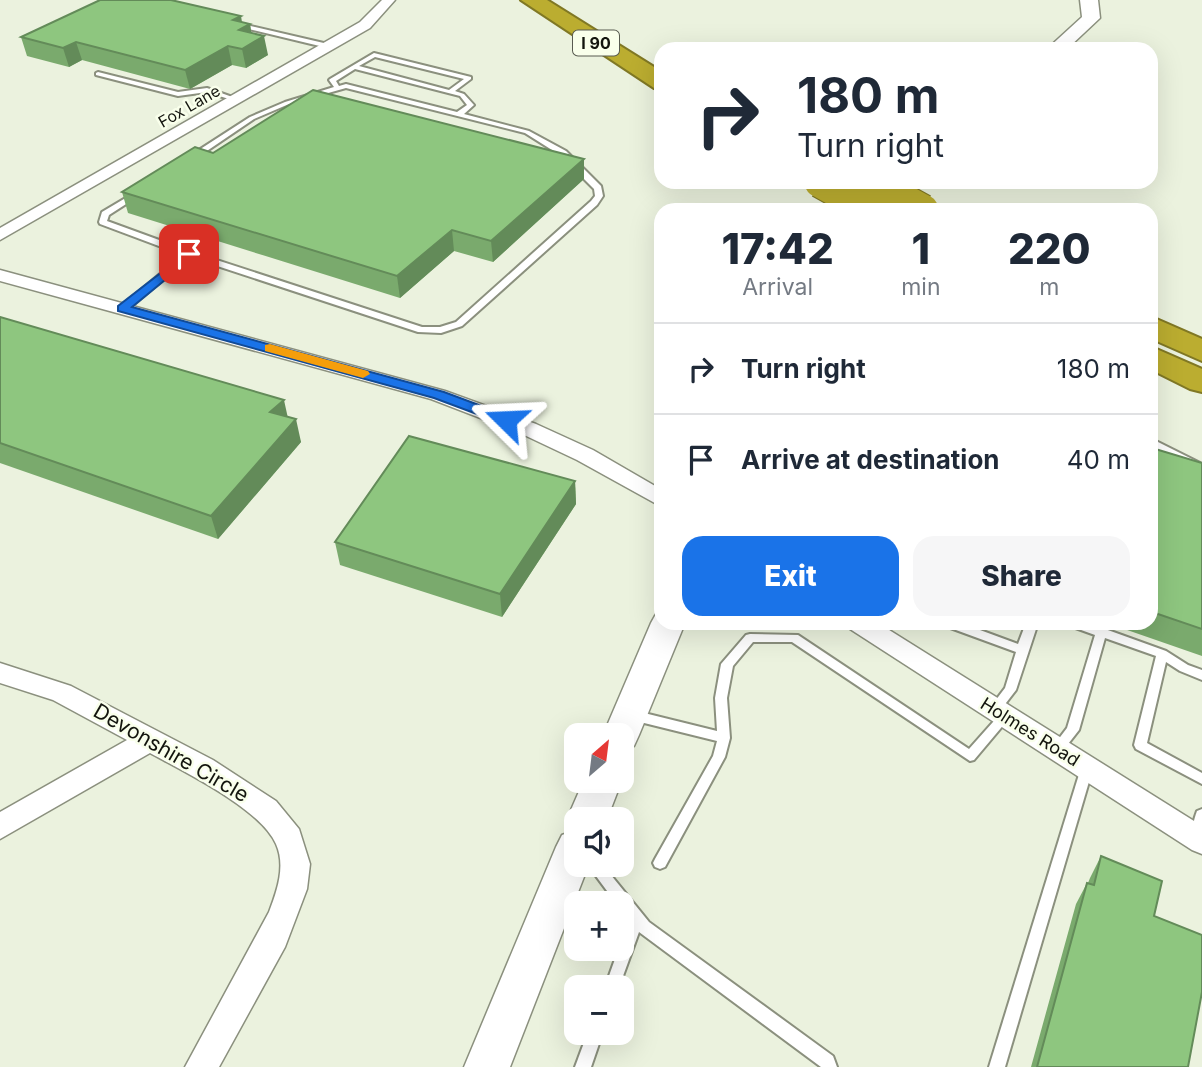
<!DOCTYPE html>
<html lang="en">
<head>
<meta charset="utf-8">
<style>
  body { margin:0; font-family:Inter,sans-serif; background:#f6f6f7; color:#1f2937; height:100vh; display:flex; flex-direction:column; font-size:26px; white-space:nowrap }
  * { box-sizing:border-box; margin:0 }
  p { font-size:23px; color:#747a83 }
  .icon { flex:none; width:38px; height:38px; fill:none; stroke:currentColor; stroke-width:2; stroke-linecap:round; stroke-linejoin:round }
  .map { position:relative; flex:1; overflow:hidden }
  .panel { position:absolute; left:654px; top:203px; width:504px; height:427px; display:flex; flex-direction:column; background:#fff; border-radius:21px; box-shadow:0 7px 28px #0002 }
  .panel>* { flex:none }
  .top-card { position:absolute; left:654px; top:42px; width:504px; height:147px; border-radius:21px; box-shadow:0 7px 28px #0002; background:#fff; color:#1f2937; overflow:hidden }
  .needle { width:46px; rotate:28deg }
  .controls { position:absolute; left:564px; top:723px; display:grid; gap:14px }
  .controls a { display:grid; place-items:center; width:70px; height:70px; border-radius:14px; background:#fff; box-shadow:0 7px 28px #0002; font-size:35px }
  .pin { position:absolute; display:grid; place-items:center; width:60px; height:60px; color:#fff; margin:-30px; border-radius:14px; box-shadow:0 4px 10px #0006 }
  .me { position:absolute; width:77px; margin:-38px; rotate:291deg; stroke-linejoin:round; filter:drop-shadow(0 0 5px #0008) }
  .turn { display:flex; align-items:center; gap:24px; height:147px; padding:0 28px; font-size:32px }
  .turn .icon { width:91px; height:91px; stroke-width:2.5 }
  .turn b { display:block; font-size:49px; line-height:60px }
  .eta { display:flex; justify-content:space-evenly; align-items:center; height:119px; text-align:center }
  .eta b { font-size:42px; font-weight:800; line-height:49px }
  .cta { display:flex; gap:14px; margin-top:auto; padding:14px 28px }
  .cta a { flex:1; height:80px; border-radius:21px; background:#1a73e8; color:#fff; font-size:28px; font-weight:800; line-height:80px; text-align:center }
  .cta a+a { background:#f6f6f7; color:#1f2937 }
  ul { padding:0; list-style:none }
  li { display:flex; align-items:center; gap:21px; height:91px; padding:0 28px; border-top:2px solid #e0e1e3 }
  li div { flex:1 }
  li b { display:block; font-size:26px }
  li em { font-style:normal }
  .map>svg:first-child { display:block }
  .lines { fill:none; stroke-linecap:round; stroke-linejoin:round }
  .lane-casing { stroke:#8b907e; stroke-width:4 }
  .street-casing { stroke:#8b907e; stroke-width:3 }
  .secondary-casing { stroke:#8b907e; stroke-width:3 }
  .highway-casing { stroke:#807824; stroke-width:4 }
  .lane { fill:#fff; fill-rule:evenodd }
  .street { fill:#fff; fill-rule:evenodd }
  .secondary { fill:#fff; fill-rule:evenodd }
  .highway { fill:#bbad30; fill-rule:evenodd }
  .highway-bridge-casing { stroke:#807824; stroke-width:33; stroke-linecap:butt }
  .highway-bridge { stroke:#bbad30; stroke-width:31 }
  .wall { fill:#7aaa6d }
  .shaded-wall { fill:#638b59 }
  .building { fill:#8ec67f; stroke:#638b59; stroke-width:2 }
  .route { fill:#1a73e8; stroke:#114b97; stroke-width:2 }
  .slow { fill:#f59e0b }
  .labels { text-anchor:middle; stroke-width:5; stroke-linejoin:round; paint-order:stroke }
  .shield { fill:#f9ffeb; stroke:#585b50; stroke-width:2 }
  .shield-label { font-size:16px; font-weight:bold; fill:#13150e }
  .far-street-label { font-size:16px; fill:#13150e; stroke:#f9ffeb }
  .street-label { font-size:18px; fill:#13150e; stroke:#f9ffeb }
  .near-street-label { font-size:21px; fill:#13150e; stroke:#f9ffeb }
</style>
</head>
<body>
<div class="map">
<svg width="1202" height="1067" viewBox="0 0 1202 1067">
  <rect width="100%" height="100%" fill="#ebf2de"/>
  <g class="lines">
    <g class="lane-casing">
      <g id="lane">
        <path d="M 238,23 L 328,44 L 331,46 L 328,48 L 236,26 L 236,24 Z"/>
        <path d="M 374,53 L 471,77 L 471,79 L 455,91 L 464,94 L 474,105 L 464,114 L 529,131 L 566,151 L 601,186 L 603,196 L 597,205 L 462,326 L 441,333 L 418,332 L 190,257 L 126,311 L 120,311 L 120,307 L 183,255 L 100,224 L 99,222 L 102,212 L 134,193 L 138,195 L 137,197 L 109,215 L 107,221 L 192,252 L 422,327 L 440,327 L 456,322 L 591,201 L 595,196 L 594,189 L 560,155 L 525,133 L 346,88 L 289,104 L 254,119 L 195,159 L 188,157 L 250,117 L 285,102 L 334,87 L 329,80 L 330,79 ZM 375,57 L 464,79 L 449,90 L 359,66 ZM 355,69 L 460,96 L 467,105 L 457,112 L 346,84 L 339,86 L 336,81 Z"/>
        <path d="M 98,72 L 178,92 L 207,88 L 238,99 L 235,101 L 207,92 L 178,96 L 96,75 L 96,73 Z"/>
        <path d="M 1152,439 L 1202,464 L 1202,471 L 1152,446 Z"/>
        <path d="M 943,623 L 961,623 L 1018,644 L 1026,623 L 1038,623 L 1016,690 L 999,712 L 995,714 L 991,712 L 989,709 L 1005,688 L 1016,652 L 945,626 Z"/>
        <path d="M 1068,623 L 1087,623 L 1105,629 L 1166,651 L 1188,665 L 1202,670 L 1202,680 L 1180,671 L 1166,662 L 1147,743 L 1202,773 L 1202,784 L 1136,749 L 1134,745 L 1156,656 L 1105,638 L 1079,730 L 1061,753 L 1057,754 L 1053,753 L 1051,749 L 1067,728 L 1095,635 L 1070,626 Z"/>
        <path d="M 750,634 L 798,635 L 969,749 L 1001,713 L 1005,711 L 1009,713 L 1011,716 L 974,760 L 970,761 L 792,642 L 753,642 L 733,666 L 727,698 L 730,738 L 725,757 L 665,867 L 660,869 L 655,867 L 653,863 L 655,859 L 713,756 L 717,741 L 632,720 L 628,718 L 626,715 L 628,712 L 632,710 L 717,731 L 715,698 L 721,664 L 746,635 Z"/>
        <path d="M 1087,763 L 1091,764 L 1093,768 L 1005,1067 L 989,1067 L 1081,768 L 1083,764 Z"/>
        <path d="M 1202,809 L 1202,841 L 1198,843 L 1193,841 C 1190,833 1194,819 1197,811 Z"/>
        <path d="M 587,864 L 602,864 L 649,922 L 833,1056 L 837,1067 L 821,1067 L 639,932 L 619,987 L 605,987 L 619,948 L 621,948 L 621,943 L 630,920 L 621,909 L 621,903 L 616,903 Z"/>
        <path d="M 588,1032 L 603,1032 L 591,1067 L 575,1067 Z"/>
      </g>
    </g>
    <g class="street-casing">
      <g id="street">
        <path d="M 382,0 L 395,0 L 370,28 L 0,240 L 0,228 L 360,22 Z"/>
        <path d="M 0,270 L 445,391 L 536,424 L 593,450 L 662,490 L 662,507 L 577,460 L 522,434 L 431,399 L 0,281 Z"/>
        <path d="M 847,623 L 878,623 L 1202,826 L 1202,854 L 1192,850 L 850,629 Z"/>
        <path d="M 0,663 L 71,686 L 213,760 L 276,801 L 299,829 L 310,864 L 307,889 L 285,947 L 219,1067 L 185,1067 L 269,912 C 277,891 286,866 276,844 C 261,809 183,771 150,753 L 0,839 L 0,812 L 127,740 L 53,700 L 0,683 Z"/>
      </g>
    </g>
    <g class="secondary-casing">
      <g id="secondary">
        <path d="M 1080,0 L 1098,0 L 1100,18 L 1067,49 L 1047,49 L 1082,17 Z"/>
        <path d="M 662,612 L 662,623 L 685,623 L 639,735 L 634,746 L 621,750 L 621,735 L 603,735 L 651,623 L 656,614 Z"/>
        <path d="M 621,778 L 622,780 L 607,819 L 576,819 L 576,864 L 589,864 L 510,1067 L 464,1067 L 556,847 L 562,835 L 573,831 L 567,819 L 584,780 Z"/>
      </g>
    </g>
    <g class="highway-casing">
      <g id="highway">
        <path d="M 521,0 L 547,0 L 662,72 L 662,90 L 654,88 Z"/>
        <path d="M 1152,317 L 1202,339 L 1202,361 L 1152,339 Z"/>
        <path d="M 1152,347 L 1202,369 L 1202,392 L 1190,389 L 1152,370 Z"/>
      </g>
    </g>
    <use href="#lane" class="lane"/>
    <use href="#street" class="street"/>
    <use href="#secondary" class="secondary"/>
    <use href="#highway" class="highway"/>
    <g class="highway-bridge-casing">
      <g id="highway-bridge">
        <path d="M 820,182 L 870,210"/>
        <path d="M 872,182 L 923,210"/>
      </g>
    </g>
    <use href="#highway-bridge" class="highway-bridge"/>
  </g>
  <g class="wall">
    <path d="M 242,23 L 250,24 L 251,33 L 268,55 L 246,68 L 232,65 L 190,89 L 82,60 L 69,67 L 27,56 L 21,37 Z"/>
    <path d="M 213,153 L 584,179 L 493,262 L 454,251 L 400,298 L 128,213 L 122,192 Z"/>
    <path d="M 0,317 L 288,417 L 301,442 L 218,539 L 0,463 Z"/>
    <path d="M 1152,448 L 1202,463 L 1202,656 L 1107,623 L 1152,623 Z"/>
    <path d="M 575,481 L 576,504 L 502,617 L 340,565 L 335,542 Z"/>
    <path d="M 1101,856 L 1154,916 L 1188,1067 L 1031,1067 L 1076,904 L 1087,883 L 1088,883 L 1090,878 Z"/>
  </g>
  <g class="shaded-wall">
    <path d="M 241,16 L 243,28 L 250,24 L 253,43 L 264,36 L 268,55 L 246,68 L 242,49 L 233,20 Z"/>
    <path d="M 76,42 L 82,60 L 69,67 L 63,48 Z"/>
    <path d="M 228,46 L 232,65 L 190,89 L 185,70 Z"/>
    <path d="M 584,159 L 584,179 L 493,262 L 491,241 Z"/>
    <path d="M 452,230 L 454,251 L 400,298 L 397,276 Z"/>
    <path d="M 284,400 L 289,423 L 270,412 Z"/>
    <path d="M 296,419 L 301,442 L 218,539 L 211,516 Z"/>
    <path d="M 575,481 L 576,504 L 502,617 L 500,594 Z"/>
  </g>
  <g class="building">
    <path d="M 100,0 L 171,0 L 241,16 L 233,20 L 250,24 L 239,30 L 264,36 L 242,49 L 228,46 L 185,70 L 76,42 L 63,48 L 21,37 Z"/>
    <path d="M 313,90 L 584,159 L 491,241 L 452,230 L 397,276 L 122,192 L 195,147 L 213,153 Z"/>
    <path d="M 0,317 L 284,400 L 270,412 L 296,419 L 211,516 L 0,443 Z"/>
    <path d="M 409,436 L 575,481 L 500,594 L 335,542 Z"/>
    <path d="M 1152,448 L 1202,463 L 1202,629 L 1152,612 Z"/>
    <path d="M 1101,856 L 1162,881 L 1154,916 L 1202,935 L 1202,992 L 1188,1067 L 1037,1067 L 1087,883 L 1094,885 Z"/>
  </g>
  <path class="route" d="M 189,251 L 193,252 L 193,257 L 132,307 L 444,392 L 511,417 L 513,420 L 506,425 L 501,423 L 434,398 L 118,311 L 118,306 Z"/>
  <path class="slow" d="M 270,344 L 368,371 L 370,374 L 363,378 L 265,351 L 265,345 Z"/>
  <g class="labels">
    <rect class="shield" x="573" y="30.5" width="46" height="25" rx="5"/>
    <g class="shield-label">
      <text x="596" y="49">I 90</text>
    </g>
    <g class="far-street-label">
      <text transform="translate(189 106) rotate(-30)" y="6">Fox Lane</text>
    </g>
    <g class="street-label">
      <text transform="translate(1030 732) rotate(32)" y="6">Holmes Road</text>
    </g>
    <g class="near-street-label">
      <text transform="translate(171 753) rotate(30)" y="7">Devonshire Circle</text>
    </g>
  </g>
</svg>
<div class="controls">
<a><svg class="needle" viewBox="-14 -14 28 28"><path d="M0-13l5 13h-10z" fill="#e53935"/><path d="M0 13l5-13h-10z" fill="#747a83"/></svg></a>
<a><svg class="icon" aria-label="sound" viewBox="0 0 24 24"><path d="M4 9h4l5-4v14l-5-4H4zM17 9q2 3 0 6"/></svg></a>
<a>+</a>
<a>−</a>
</div>
<div class="pin" style="left:189px;top:254px;background:#d93025"><svg class="icon" aria-label="arrive" viewBox="0 0 24 24"><path d="M6 21V4h12l-3 4 3 4H6"/></svg></div>
<svg class="me" style="left:506px;top:420px" viewBox="-20 -20 40 40"><path d="M0-17L14 15 0 8-14 15z" fill="#1a73e8" stroke="#fff" stroke-width="4"/></svg>
<div class="top-card">
<div class="turn"><svg class="icon" aria-label="right" viewBox="0 0 24 24"><path d="M7 20v-9h11M14 6l5 5-5 5"/></svg><div><b>180 m</b>Turn right</div></div>
</div>
<section class="panel">
<div class="eta">
<div><b>17:42</b><p>Arrival</p></div>
<div><b>1</b><p>min</p></div>
<div><b>220</b><p>m</p></div>
</div>
<ul>
<li><svg class="icon" aria-label="right" viewBox="0 0 24 24"><path d="M7 20v-9h11M14 6l5 5-5 5"/></svg><div><b>Turn right</b></div><em>180 m</em></li>
<li><svg class="icon" aria-label="arrive" viewBox="0 0 24 24"><path d="M6 21V4h12l-3 4 3 4H6"/></svg><div><b>Arrive at destination</b></div><em>40 m</em></li>
</ul>
<div class="cta"><a>Exit</a><a>Share</a></div>
</section>
</div>
</body>
</html>
